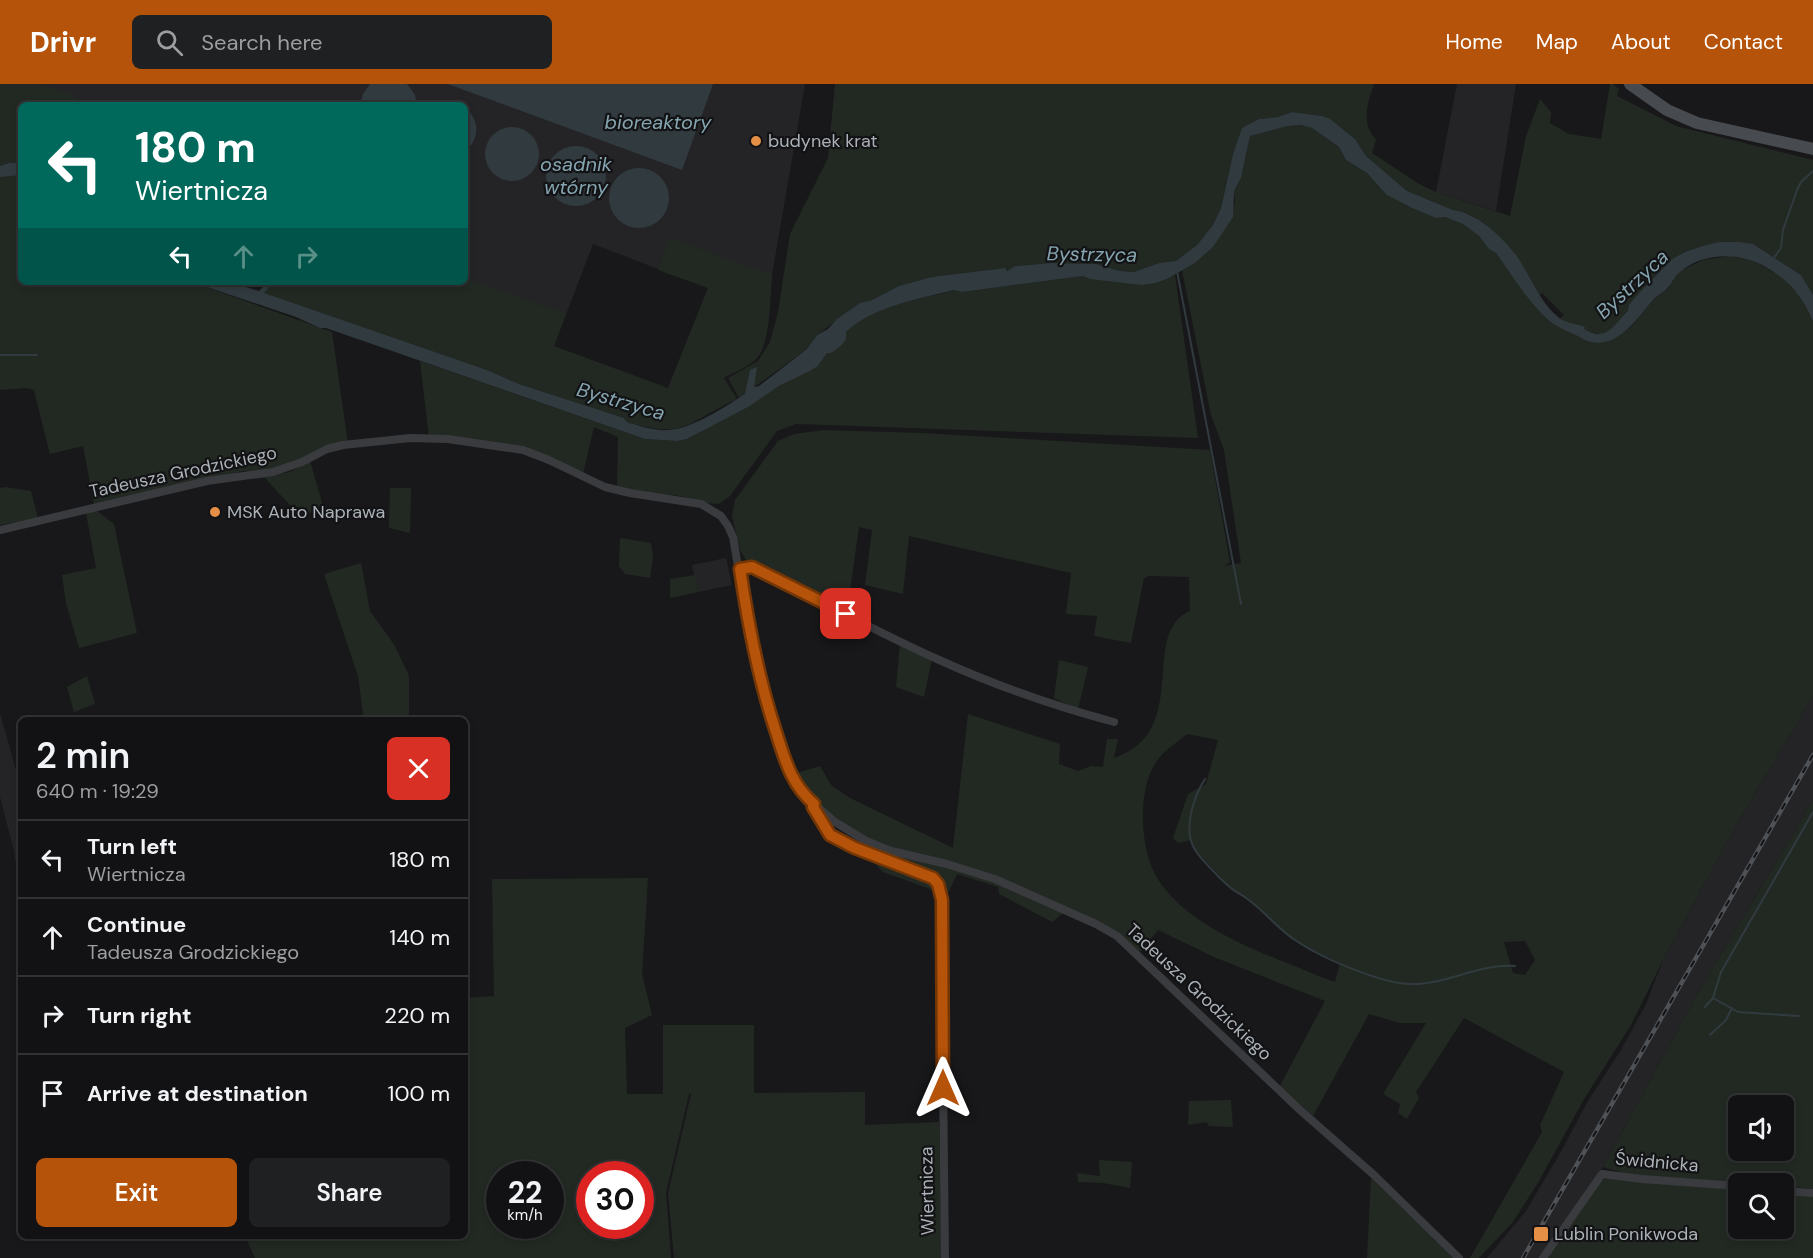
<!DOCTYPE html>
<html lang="en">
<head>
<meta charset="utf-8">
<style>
  body { margin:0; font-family:"DM Sans",sans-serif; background:#1f2022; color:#f1f3f6; height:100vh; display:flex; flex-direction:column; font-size:22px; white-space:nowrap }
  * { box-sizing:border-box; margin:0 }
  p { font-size:20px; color:#9c9ea0 }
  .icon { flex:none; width:33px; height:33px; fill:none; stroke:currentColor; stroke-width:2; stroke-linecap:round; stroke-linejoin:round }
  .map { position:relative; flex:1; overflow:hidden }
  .sheet { position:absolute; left:18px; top:633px; width:450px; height:522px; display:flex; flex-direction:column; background:#121214; border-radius:9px; box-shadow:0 3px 9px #0003,0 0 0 2px #313234 }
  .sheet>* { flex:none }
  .guide { position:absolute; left:18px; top:18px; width:450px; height:183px; border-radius:9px; box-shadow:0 3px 9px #0003,0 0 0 2px #313234; background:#00695c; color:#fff; overflow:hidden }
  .tools { position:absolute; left:1728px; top:1011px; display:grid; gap:12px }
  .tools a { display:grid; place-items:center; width:66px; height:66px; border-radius:9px; background:#121214; box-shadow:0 3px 9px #0003,0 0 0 2px #313234; font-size:30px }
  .speed { position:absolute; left:486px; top:1077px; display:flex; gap:12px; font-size:30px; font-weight:700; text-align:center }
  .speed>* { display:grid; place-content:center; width:78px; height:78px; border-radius:50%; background:#121214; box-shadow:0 3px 9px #0003,0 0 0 2px #313234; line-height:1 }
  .speed small { font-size:15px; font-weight:400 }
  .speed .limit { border:9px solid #d22; background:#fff; color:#111 }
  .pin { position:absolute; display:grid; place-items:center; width:51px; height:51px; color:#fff; margin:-26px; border-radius:12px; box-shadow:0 3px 9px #0006 }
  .me { position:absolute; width:66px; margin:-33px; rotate:0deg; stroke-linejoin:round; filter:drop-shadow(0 0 4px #0008) }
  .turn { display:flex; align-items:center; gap:21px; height:126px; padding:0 18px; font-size:27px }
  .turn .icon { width:78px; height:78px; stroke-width:2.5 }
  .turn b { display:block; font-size:42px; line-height:51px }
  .lanes { display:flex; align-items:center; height:57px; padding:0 18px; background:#0003; justify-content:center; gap:30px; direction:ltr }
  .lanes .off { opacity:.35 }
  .round { display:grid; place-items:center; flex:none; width:63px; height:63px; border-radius:9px; background:#1f2022 }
  .headline { display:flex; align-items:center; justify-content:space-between; height:102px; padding:0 18px }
  h1 { font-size:36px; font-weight:600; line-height:45px }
  .cta { display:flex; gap:12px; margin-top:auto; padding:12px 18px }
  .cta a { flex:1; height:69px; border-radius:9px; background:#b45309; color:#fff; font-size:24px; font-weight:600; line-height:69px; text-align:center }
  .cta a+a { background:#1f2022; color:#f1f3f6 }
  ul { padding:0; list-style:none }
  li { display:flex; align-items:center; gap:18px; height:78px; padding:0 18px; border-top:2px solid #313234 }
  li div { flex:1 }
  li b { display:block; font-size:22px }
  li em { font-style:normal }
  header { display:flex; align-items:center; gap:36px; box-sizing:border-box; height:84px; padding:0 30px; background:#b45309; color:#fff }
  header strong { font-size:28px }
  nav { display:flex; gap:33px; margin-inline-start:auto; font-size:21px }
  .search { width:420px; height:54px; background:#1f2022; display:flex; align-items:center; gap:15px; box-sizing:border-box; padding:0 21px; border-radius:9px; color:#9c9ea0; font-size:22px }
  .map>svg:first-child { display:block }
  .built { fill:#242427 }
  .green { fill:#222922; fill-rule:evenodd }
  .water { fill:#313b3f }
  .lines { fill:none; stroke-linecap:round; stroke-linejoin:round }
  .stream { stroke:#313b3f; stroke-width:2 }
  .street { stroke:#393b3e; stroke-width:8 }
  .secondary { stroke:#474a4e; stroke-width:12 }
  .rail-casing { stroke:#4e5155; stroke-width:4.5 }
  .rail { stroke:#131315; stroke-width:2; stroke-dasharray:7; stroke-linecap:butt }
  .route-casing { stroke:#753606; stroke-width:15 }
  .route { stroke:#b45309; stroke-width:10 }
  .poi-dot { fill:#e48f45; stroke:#131315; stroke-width:2 }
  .labels { text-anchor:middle; stroke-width:4.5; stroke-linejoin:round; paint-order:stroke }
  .poi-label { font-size:18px; fill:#abb2b8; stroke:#131315; text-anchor:start }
  .street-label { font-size:18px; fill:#abb2b8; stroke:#131315 }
  .water-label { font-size:20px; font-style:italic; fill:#85a5b0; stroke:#131315 }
</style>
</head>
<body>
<header>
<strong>Drivr</strong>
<div class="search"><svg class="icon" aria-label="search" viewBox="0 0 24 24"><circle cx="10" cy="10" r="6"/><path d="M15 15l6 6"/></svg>Search here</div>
<nav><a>Home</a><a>Map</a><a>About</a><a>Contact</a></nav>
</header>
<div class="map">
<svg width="1813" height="1174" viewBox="0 0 1813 1174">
  <rect width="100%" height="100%" fill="#18181a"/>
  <g class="built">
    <path d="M 0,0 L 805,0 L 772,191 L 766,251 L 668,304 L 708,204 L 593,160 L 554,262 L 465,198 L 465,21 L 21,21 Z"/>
    <path d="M 1457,0 L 1516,0 L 1496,127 L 1436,108 Z"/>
    <path d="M 726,474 L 732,501 L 698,508 L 692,481 Z"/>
    <path d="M 1813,612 L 1813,716 L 1699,907 L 1603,1083 L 1539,1174 L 1487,1174 L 1526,1127 L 1563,1064 L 1588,1017 L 1621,966 L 1646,920 L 1663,876 L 1739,736 Z"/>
    <path d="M 0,629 L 21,704 L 21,810 L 14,767 L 0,713 Z"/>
  </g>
  <g class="green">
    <path d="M 0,0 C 37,0 57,0 88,21 L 21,21 L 21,79 L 10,79 L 0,82 Z"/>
    <path d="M 835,0 L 1374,0 C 1367,20 1361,39 1376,56 L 1372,69 L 1419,100 L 1436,108 L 1510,132 L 1526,52 L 1540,15 L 1551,28 L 1550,39 L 1569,50 L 1601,55 L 1610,0 L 1613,0 L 1619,5 L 1617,12 L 1676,42 L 1813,76 L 1813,211 L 1801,191 L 1753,160 L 1719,158 L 1685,168 L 1672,175 L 1639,209 L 1628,227 L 1616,241 L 1606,249 L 1600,250 L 1590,248 L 1560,235 L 1564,231 L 1542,209 L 1539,212 C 1520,179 1494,131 1453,126 L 1407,107 L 1366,72 L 1355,55 L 1343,45 L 1322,32 L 1292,28 L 1279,33 L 1259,35 L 1245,43 L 1233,70 L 1221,124 L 1213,141 L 1197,161 L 1176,177 L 1159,179 L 1134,188 L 1120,187 L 1096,180 L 1051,179 L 1015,182 L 1006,187 L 1005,184 L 930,193 L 899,202 L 872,216 L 860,219 L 817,251 L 807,265 L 739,314 L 728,294 L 758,277 L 770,258 L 778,228 L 790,150 L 828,74 Z"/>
    <path d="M 1301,41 L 1312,44 L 1339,63 L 1346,76 L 1367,89 L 1388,111 L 1412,124 L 1436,134 L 1445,133 L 1463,140 L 1479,152 L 1489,165 L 1496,169 L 1535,222 L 1548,236 L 1591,258 L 1616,254 L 1632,242 L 1653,216 L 1669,203 L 1680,187 L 1703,176 L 1730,172 L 1752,176 L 1783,194 L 1798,208 L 1813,237 L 1813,612 L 1739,736 L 1663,876 L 1631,941 L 1584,1015 L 1539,1097 L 1513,1138 L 1479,1174 L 1470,1174 L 1542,1048 L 1540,1041 L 1564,988 L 1464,934 L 1416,1008 L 1419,1014 L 1407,1035 L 1398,1029 L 1400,1020 L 1383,1010 L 1426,939 L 1400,939 L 1369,930 L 1313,1032 L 1280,1002 L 1325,917 L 1214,873 L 1158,846 L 1140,868 L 1127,857 L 1073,827 L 1062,830 L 1052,838 L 999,810 L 998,803 L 957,790 L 946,814 L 933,806 L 883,788 L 869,774 L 845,768 L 839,761 L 845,751 L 875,765 L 879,760 C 846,742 814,723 794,690 L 820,682 L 831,701 L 850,714 L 953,764 L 968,630 L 1060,660 L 1059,680 L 1078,687 L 1091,682 L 1103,683 L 1107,655 L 1118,655 L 1114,674 C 1193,648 1138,549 1190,527 L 1189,493 L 1149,492 L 1144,494 L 1131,559 L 1094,552 L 1097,532 L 1066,530 L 1071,489 L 909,452 L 903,510 L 865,501 L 872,446 L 859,443 L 847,527 L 746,476 L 740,466 L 732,432 L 735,416 L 778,357 L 794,350 L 824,346 L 923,349 L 1210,366 L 1230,478 L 1224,482 L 1241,479 L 1224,366 L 1211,331 L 1182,186 L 1195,179 L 1213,163 L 1221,150 L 1235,119 L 1234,107 L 1241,94 L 1250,52 L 1288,42 ZM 1187,650 L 1218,656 L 1206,700 L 1188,710 L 1173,754 L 1178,759 L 1191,756 L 1194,764 L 1231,804 L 1247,814 L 1298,859 L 1340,879 L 1335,898 C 1323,894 1310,888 1297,883 C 1249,864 1189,841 1159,797 C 1148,781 1144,758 1143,740 C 1142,719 1145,691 1159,674 C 1166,665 1178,658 1187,650 ZM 1525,857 L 1535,876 L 1525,891 L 1513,889 L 1504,858 Z"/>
    <path d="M 13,91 L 21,91 L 21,198 L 192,198 L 332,248 L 348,360 L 281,386 L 244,387 L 94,420 L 83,362 L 50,370 L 34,306 L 26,304 L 0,306 L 0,93 Z"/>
    <path d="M 670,154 L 772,191 C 770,211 771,259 757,274 C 749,283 734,288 724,294 L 737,315 C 686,338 687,356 627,338 L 624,334 L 519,300 L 487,286 L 263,209 L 274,198 L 465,198 L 465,194 L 566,230 L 554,262 L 668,304 L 708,204 L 658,186 Z"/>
    <path d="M 1175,191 L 1198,354 L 796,340 L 777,347 L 730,412 L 719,420 L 707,419 L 681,412 L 617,405 L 618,353 L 594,343 L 583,390 L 579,394 L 519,367 L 429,354 L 420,277 L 645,355 L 677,357 L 687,355 L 750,322 L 779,302 L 810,287 L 818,282 L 827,269 L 831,269 C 841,262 843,248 854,240 C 879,220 924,215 955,206 L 962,208 L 1083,192 L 1090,195 C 1123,195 1144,207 1175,191 Z"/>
    <path d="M 310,377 L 323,422 L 301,433 L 264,393 L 290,388 Z"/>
    <path d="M 5,403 L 31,407 L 38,434 L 0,441 L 0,404 Z"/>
    <path d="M 390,404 L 411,404 L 410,449 L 389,444 Z"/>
    <path d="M 96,426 L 114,440 L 137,549 L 79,564 L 66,519 L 62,491 L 96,484 L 86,429 Z"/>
    <path d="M 620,454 L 651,459 L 653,472 L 650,494 L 625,490 L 619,482 Z"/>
    <path d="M 361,479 L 370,527 L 395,562 L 409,592 L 409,636 L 364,636 L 358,592 L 324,490 Z"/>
    <path d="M 695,491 L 698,508 L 670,514 L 670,495 Z"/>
    <path d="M 900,560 L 932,574 L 924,613 L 896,603 Z"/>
    <path d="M 1059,576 L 1088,583 L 1078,625 L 1054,614 Z"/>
    <path d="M 87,592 L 95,620 L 74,628 L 67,603 Z"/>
    <path d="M 1813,716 L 1813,1105 L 1784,1102 L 1784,1100 L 1753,1099 L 1635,1092 L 1603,1083 L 1699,907 ZM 1738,1022 L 1784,1022 L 1784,1066 L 1738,1066 Z"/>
    <path d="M 648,794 L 642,890 L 652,931 L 625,944 L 627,1010 L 663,1010 L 663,941 L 754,941 L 754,1009 L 865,1008 L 865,1041 L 939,1038 L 942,1174 L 674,1174 L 668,1109 L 691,1010 L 689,1010 L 666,1109 L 671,1174 L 255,1174 L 245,1152 L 465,1152 L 465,914 L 494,912 L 492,795 ZM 500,1090 L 550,1090 L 550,1142 L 500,1142 ZM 590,1090 L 640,1090 L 640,1142 L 590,1142 Z"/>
    <path d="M 1231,1016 L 1233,1043 L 1209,1042 L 1207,1038 L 1188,1041 L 1189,1017 Z"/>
    <path d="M 1099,1076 L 1132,1078 L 1130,1104 L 1103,1099 L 1078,1098 L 1077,1089 L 1100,1092 Z"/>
    <path d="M 1371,1094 L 1454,1174 L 1367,1174 Z"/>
    <path d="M 1607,1094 L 1738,1104 L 1738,1144 L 1784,1144 L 1784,1109 L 1813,1112 L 1813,1174 L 1546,1174 L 1600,1097 Z"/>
  </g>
  <g class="water">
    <path d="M 370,0 L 407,0 L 415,11 L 417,21 L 360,21 L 363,10 Z"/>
    <path d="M 448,0 L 713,0 L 682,86 Z"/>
    <path d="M 465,23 C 479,35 481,55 465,67 Z"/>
    <path d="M 1292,28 L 1322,32 L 1330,35 L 1355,55 L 1366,72 L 1407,107 L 1453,126 C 1478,129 1501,152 1516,171 C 1531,192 1538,216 1558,233 C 1565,239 1577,240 1585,243 L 1584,245 C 1607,259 1614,240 1628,227 L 1629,221 L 1639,209 L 1672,175 L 1685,168 L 1703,162 L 1719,158 L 1739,158 L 1753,160 L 1801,191 L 1813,211 L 1813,237 C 1799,207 1790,197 1762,181 C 1737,168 1702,169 1680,188 C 1675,192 1673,198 1669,202 C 1665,208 1657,211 1652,217 C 1638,234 1618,264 1591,258 C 1586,257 1582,254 1578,252 C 1567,247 1556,243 1546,234 C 1527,216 1512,191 1496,169 L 1489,165 L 1479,152 L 1463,140 L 1445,133 L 1436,134 L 1412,124 L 1387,111 L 1367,89 L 1346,76 L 1339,63 L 1312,44 L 1301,41 L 1288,42 L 1250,52 L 1241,94 L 1234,107 L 1233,133 L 1213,163 L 1195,179 L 1167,195 L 1155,199 L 1142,201 L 1090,195 L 1083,192 L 962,208 L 954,206 C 919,215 873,222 846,248 C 848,259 838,264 831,269 L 827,269 L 818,282 L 810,287 L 779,302 L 750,322 L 687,355 L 677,357 L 645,355 L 326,244 L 320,244 L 296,233 L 192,198 L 229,198 L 259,207 L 268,198 L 274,198 L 264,209 L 487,286 L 519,300 L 624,334 L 627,338 C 640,342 654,347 668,346 C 692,345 725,323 745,310 L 750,286 L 757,283 L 754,303 L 759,302 L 807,265 L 817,251 L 828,245 L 837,235 L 860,219 L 872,216 L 899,202 L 931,193 L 1005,184 L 1007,187 L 1015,182 L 1051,179 L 1096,180 L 1120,187 L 1134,188 L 1159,179 L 1176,177 L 1197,161 L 1213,141 L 1221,124 L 1233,70 L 1242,44 L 1259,35 L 1278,33 Z"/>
    <circle cx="512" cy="70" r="27"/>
    <circle cx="576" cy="92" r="30"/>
    <path d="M 9,79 L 21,79 L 21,91 L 0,93 L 0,82 Z"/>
    <circle cx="639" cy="114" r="30"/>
  </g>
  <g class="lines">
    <g class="stream">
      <path d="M 1773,175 L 1781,164 L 1783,146 L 1797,106 L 1801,98 L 1813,87"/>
      <path d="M 1177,187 L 1241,520"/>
      <path d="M 0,271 L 37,271"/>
      <path d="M 1205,695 C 1194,712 1183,744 1194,764 C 1198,772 1223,798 1231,804 C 1235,808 1241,810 1246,814 C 1265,827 1278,846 1298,858 C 1322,874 1370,894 1399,899 C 1439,906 1475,879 1515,882"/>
      <path d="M 1705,923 L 1713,914"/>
      <path d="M 1799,932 L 1738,928 L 1713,914 L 1721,888 L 1813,728"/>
      <path d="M 1710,951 L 1726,936 L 1732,924"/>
    </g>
    <g class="street">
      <path d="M 0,446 L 207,397 L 273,388 L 302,378 L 327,365 L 343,361 L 410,354 L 448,355 L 523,366 L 549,376 L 605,403 L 630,409 L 701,420 L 721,432 L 728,442 L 733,453 L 749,547 L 765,615 L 789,688 L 797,702 L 806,713 L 835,738 L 866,757 L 891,767 L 947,780 L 995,795 L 1096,840 L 1117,852 L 1300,1026 L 1374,1091 L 1459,1174"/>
      <path d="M 740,485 L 752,483 C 814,513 874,547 937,575 C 994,601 1054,622 1114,638"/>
      <path d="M 813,723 L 830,751 L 855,764 L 925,789 L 933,794 L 941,807 L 945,1174"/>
      <path d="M 1784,1107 L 1813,1109"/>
      <path d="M 1543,1174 L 1602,1090 L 1642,1095 L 1738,1102"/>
    </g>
    <path class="secondary" d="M 1630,0 L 1667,26 L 1697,39 L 1813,65"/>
    <g class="rail-casing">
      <path id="rail" d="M 1523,1174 L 1813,671"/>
    </g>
    <use href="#rail" class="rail"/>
  </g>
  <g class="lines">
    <g class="route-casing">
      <path id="route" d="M 846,530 L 752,483 L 740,485 C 748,540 758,594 776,648 C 785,676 791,700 814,720 L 813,723 L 830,751 L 855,764 L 933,794 L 938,800 L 942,816 L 943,1004"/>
    </g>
    <use href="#route" class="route"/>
  </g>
  <g class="poi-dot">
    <circle cx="756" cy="57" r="6"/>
    <circle cx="215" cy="428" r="6"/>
    <rect x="1533" y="1142" width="16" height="16" rx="3"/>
  </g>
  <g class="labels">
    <g class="poi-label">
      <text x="768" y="63">budynek krat</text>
      <text x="227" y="434">MSK Auto Naprawa</text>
      <text x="1554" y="1156">Lublin Ponikwoda</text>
    </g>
    <g class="street-label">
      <text transform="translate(183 388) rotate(-12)" y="6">Tadeusza Grodzickiego</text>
      <text transform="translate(1199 908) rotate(43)" y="6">Tadeusza Grodzickiego</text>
      <text transform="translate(1657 1078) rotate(5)" y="6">Świdnicka</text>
      <text transform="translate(927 1107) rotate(-91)" y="6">Wiertnicza</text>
    </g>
    <g class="water-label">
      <text x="658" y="45">bioreaktory</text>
      <text x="576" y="87">osadnik<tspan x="576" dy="23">wtórny</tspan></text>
      <text transform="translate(1092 170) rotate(1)" y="7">Bystrzyca</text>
      <text transform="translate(1632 200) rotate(-43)" y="7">Bystrzyca</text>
      <text transform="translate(621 317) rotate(16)" y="7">Bystrzyca</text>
    </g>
  </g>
</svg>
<div class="tools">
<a><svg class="icon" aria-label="sound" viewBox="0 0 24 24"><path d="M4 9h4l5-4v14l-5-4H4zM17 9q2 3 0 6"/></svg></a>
<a><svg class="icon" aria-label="search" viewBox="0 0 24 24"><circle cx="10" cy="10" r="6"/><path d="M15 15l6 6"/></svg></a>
</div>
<div class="speed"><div>22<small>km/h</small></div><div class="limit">30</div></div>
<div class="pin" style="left:846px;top:530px;background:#d93025"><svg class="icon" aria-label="arrive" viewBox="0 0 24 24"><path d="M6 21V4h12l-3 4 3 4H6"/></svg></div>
<svg class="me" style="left:943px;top:1004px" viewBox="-20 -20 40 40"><path d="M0-17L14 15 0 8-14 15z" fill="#b45309" stroke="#fff" stroke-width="4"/></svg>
<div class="guide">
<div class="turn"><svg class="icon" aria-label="left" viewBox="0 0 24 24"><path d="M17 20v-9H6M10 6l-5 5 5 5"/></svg><div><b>180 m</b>Wiertnicza</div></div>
<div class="lanes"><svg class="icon" aria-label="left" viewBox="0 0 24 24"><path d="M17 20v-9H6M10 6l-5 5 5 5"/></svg><svg class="icon off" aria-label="ahead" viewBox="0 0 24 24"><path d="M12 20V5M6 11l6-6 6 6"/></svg><svg class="icon off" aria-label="right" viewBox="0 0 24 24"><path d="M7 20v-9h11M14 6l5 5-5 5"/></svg></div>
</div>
<section class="sheet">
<div class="headline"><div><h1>2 min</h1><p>640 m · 19:29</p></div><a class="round" style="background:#d93025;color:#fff"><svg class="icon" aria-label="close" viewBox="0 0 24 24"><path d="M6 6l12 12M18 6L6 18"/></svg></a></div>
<ul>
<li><svg class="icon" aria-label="left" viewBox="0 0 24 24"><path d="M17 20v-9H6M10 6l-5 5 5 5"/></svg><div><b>Turn left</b><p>Wiertnicza</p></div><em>180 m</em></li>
<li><svg class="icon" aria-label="ahead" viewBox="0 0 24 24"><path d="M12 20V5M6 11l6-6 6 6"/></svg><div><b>Continue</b><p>Tadeusza Grodzickiego</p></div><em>140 m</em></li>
<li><svg class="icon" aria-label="right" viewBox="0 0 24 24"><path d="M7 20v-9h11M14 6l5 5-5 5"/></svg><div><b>Turn right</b></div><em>220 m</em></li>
<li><svg class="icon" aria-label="arrive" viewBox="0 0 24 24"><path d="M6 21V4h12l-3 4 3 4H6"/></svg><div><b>Arrive at destination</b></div><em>100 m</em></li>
</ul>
<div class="cta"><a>Exit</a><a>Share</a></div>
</section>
</div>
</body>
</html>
